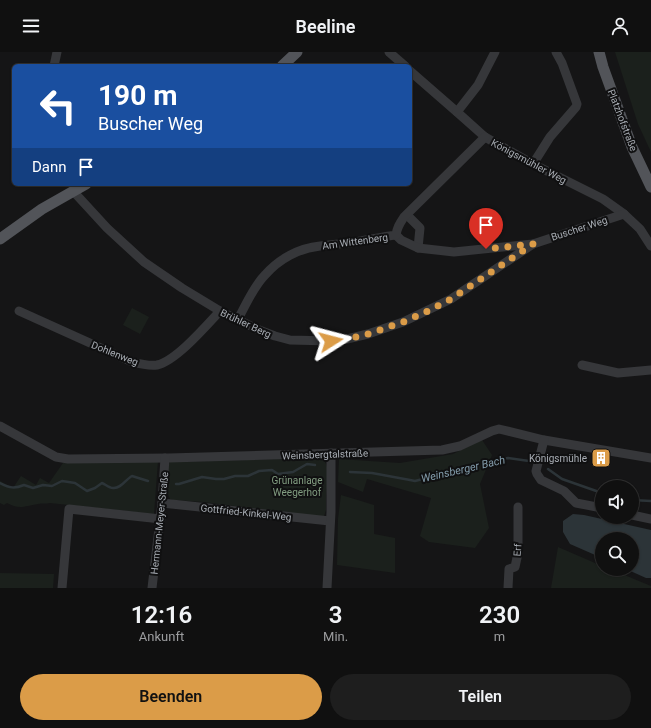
<!DOCTYPE html>
<html lang="de">
<head>
<meta charset="utf-8">
<style>
  body { margin:0; font-family:Roboto,sans-serif; background:#1e1e1e; color:#f1f3f6; height:100vh; display:flex; flex-direction:column; font-size:15px; white-space:nowrap }
  * { box-sizing:border-box; margin:0 }
  p { font-size:13px; color:#9c9d9f }
  .icon { flex:none; width:22px; height:22px; fill:none; stroke:currentColor; stroke-width:2; stroke-linecap:round; stroke-linejoin:round }
  .map { position:relative; height:536px; overflow:hidden }
  .sheet { display:flex; flex-direction:column; background:#101010; flex:1 }
  .sheet>* { flex:none }
  .top-card { position:absolute; left:12px; top:12px; width:400px; height:122px; border-radius:6px; box-shadow:0 1px 3px #0004,0 0 0 1px #303030; background:#1a4fa0; color:#fff; overflow:hidden }
  .buttons { position:absolute; left:595px; top:428px; display:grid; gap:8px }
  .buttons a { display:grid; place-items:center; width:44px; height:44px; border-radius:50%; background:#101010; box-shadow:0 1px 3px #0004,0 0 0 1px #303030; font-size:20px }
  .pin { position:absolute; display:grid; place-items:center; width:34px; height:34px; color:#fff; margin:-41px -17px; border-radius:50% 50% 50% 0; rotate:-45deg; box-shadow:0 0 4px #0007 }
  .pin .icon { rotate:45deg }
  .me { position:absolute; width:44px; margin:-22px; rotate:81deg; stroke-linejoin:round; filter:drop-shadow(0 0 3px #0008) }
  .turn { display:flex; align-items:center; gap:14px; height:84px; padding:0 20px; font-size:18px }
  .turn .icon { width:52px; height:52px; stroke-width:2.5 }
  .turn b { display:block; font-size:28px; line-height:34px }
  .then { display:flex; align-items:center; height:38px; padding:0 20px; background:#0003; gap:8px; font-size:15px }
  .eta { display:flex; justify-content:space-evenly; align-items:center; height:68px; text-align:center }
  .eta b { font-size:24px; font-weight:600; line-height:28px }
  .action { display:flex; gap:8px; margin-top:auto; padding:8px 20px }
  .action a { flex:1; height:46px; border-radius:24px; background:#db9c48; color:#111; font-size:16px; font-weight:600; line-height:46px; text-align:center }
  .action a+a { background:#1e1e1e; color:#f1f3f6 }
  header { display:flex; justify-content:space-between; align-items:center; height:52px; padding:0 20px; background:#101010; font-size:18px; font-weight:600 }
  .map>svg:first-child { display:block }
  .green { fill:#1b201c }
  .water { fill:#2c3438 }
  .lines { fill:none; stroke-linecap:round; stroke-linejoin:round }
  .stream { stroke:#2c3438; stroke-width:2.5 }
  .minor { stroke:#36373a; stroke-width:9 }
  .major { stroke:#525459; stroke-width:11 }
  .route { stroke:#db9c48; stroke-width:7; stroke-dasharray:0 12.6 }
  .labels { text-anchor:middle; stroke-width:4; stroke-linejoin:round; paint-order:stroke }
  .street-label { font-size:10px; fill:#a8adb4; stroke:#101011 }
  .poi-label { font-size:10px; fill:#a8adb4; stroke:#101011; text-anchor:end }
  .park-label { font-size:10px; fill:#829d81; stroke:#101011 }
  .water-label { font-size:11px; font-style:italic; fill:#839cab; stroke:#101011 }
</style>
</head>
<body>
<header><svg class="icon" aria-label="menu" viewBox="0 0 24 24"><path d="M4 6h16M4 12h16M4 18h16"/></svg>Beeline<svg class="icon" aria-label="person" viewBox="0 0 24 24"><circle cx="12" cy="8" r="4"/><path d="M4 21q1-7 8-7t8 7"/></svg></header>
<div class="map">
<svg width="651" height="536" viewBox="0 0 651 536">
  <rect width="100%" height="100%" fill="#151516"/>
  <g class="green">
    <path d="M 615,0 L 651,0 L 651,100 L 638,72 Z"/>
    <path d="M 132,256 L 149,265 L 140,282 L 123,273 Z"/>
    <path d="M 482,388 L 492,403 L 480,432 L 489,476 L 475,496 L 429,490 L 420,484 L 431,446 L 367,427 L 363,440 L 338,430 L 339,407 L 400,411 L 453,402 Z"/>
    <path d="M 320,406 L 324,408 L 326,412 L 329,420 L 326,444 L 326,458 L 324,464 L 320,465 L 203,450 L 173,448 L 170,447 L 168,442 L 168,413 L 170,410 Z"/>
    <path d="M 158,409 L 154,462 L 50,451 C 46,452 42,451 38,452 C 25,454 19,458 7,451 L 4,453 L 0,451 L 0,429 L 13,436 L 21,424 L 36,433 L 40,426 L 49,431 L 63,411 Z"/>
    <path d="M 341,443 L 361,449 L 374,453 L 374,482 L 395,486 L 395,521 L 337,513 L 338,467 Z"/>
    <path d="M 558,495 L 602,514 L 602,517 L 610,517 L 651,534 L 651,536 L 551,536 Z"/>
    <path d="M 0,521 L 54,522 L 53,536 L 0,536 Z"/>
  </g>
  <path class="water" d="M 573,462 L 584,463 L 651,478 L 651,526 L 646,526 L 626,517 L 632,517 L 632,487 L 602,487 L 602,506 L 570,492 L 563,480 L 563,469 Z"/>
  <g class="lines">
    <g class="stream">
      <path d="M 548,417 L 562,427 L 602,441"/>
      <path d="M 350,420 L 372,421 L 410,428 L 415,429 L 489,410 L 508,406 L 529,409"/>
      <path d="M 0,431 C 10,436 14,437 24,433 L 33,436 L 43,433 L 52,434 L 62,429 L 75,431 L 87,439 L 95,436 L 102,431 C 105,432 109,436 113,436 C 121,437 126,427 132,424 L 148,429"/>
      <path d="M 176,432 L 179,432 L 202,425 L 216,427 L 224,427 L 235,424 L 248,424 L 259,419 L 272,418 L 278,422 L 293,420 L 307,412 L 315,413"/>
      <path d="M 632,448 L 651,449"/>
    </g>
    <g class="minor">
      <path d="M 389,0 L 405,14"/>
      <path d="M 54,14 L 57,0"/>
      <path d="M 410,19 L 457,60 L 485,85 L 533,112 L 603,147 L 624,162 L 640,177 L 651,194"/>
      <path d="M 457,60 L 478,33 L 495,0"/>
      <path d="M 533,112 L 550,85 L 576,55 L 577,52 L 562,11 L 556,0"/>
      <path d="M 73,139 L 107,176 L 144,210 L 182,236 L 220,259 L 259,278 L 275,284 L 290,288 L 331,289 L 347,287 L 368,282 L 403,270 L 451,247 L 533,192"/>
      <path d="M 407,163 L 420,176 L 418,196"/>
      <path d="M 396,183 L 401,188 L 418,196 L 454,200 L 533,192 L 624,162"/>
      <path d="M 19,259 L 132,310 C 140,312 149,314 157,313 C 176,309 206,274 220,259"/>
      <path d="M 238,267 C 246,253 253,235 265,223 C 279,207 299,196 320,194 C 330,193 339,192 348,191 C 364,189 380,185 396,183 C 397,175 400,171 404,165 L 485,85"/>
      <path d="M 582,313 L 618,321 L 651,318"/>
      <path d="M 0,374 L 56,405 L 68,407 L 169,406 L 442,398 L 460,394 L 492,379 L 499,377 L 544,388 L 651,406"/>
      <path d="M 544,388 L 536,419 L 537,422 L 541,428 L 564,439 L 576,451 L 602,456"/>
      <path d="M 162,451 L 330,469"/>
      <path d="M 632,463 L 651,467"/>
      <path d="M 62,536 L 69,457 L 161,467"/>
      <path d="M 152,536 L 162,451 L 165,406"/>
      <path d="M 327,536 L 331,460 L 331,401"/>
      <path d="M 508,536 L 509,517 L 515,515 L 518,501 L 518,455"/>
    </g>
    <g class="major">
      <path d="M 599,0 L 603,15 L 632,95 L 651,135"/>
      <path d="M 282,14 L 297,0"/>
      <path d="M 0,187 L 42,157 L 86,132"/>
    </g>
  </g>
  <g class="lines">
    <path class="route" d="M 331,289 L 347,287 L 368,282 L 403,270 L 428,259 L 451,247 L 533,192 L 486,197"/>
  </g>
  <defs>
    <g id="building-square" transform="scale(1)"><rect x="-9" y="-9" width="18" height="18" rx="4" fill="#db9c48" stroke="#101011"/><path d="M-4-6H4V6H1V3H-1V6H-4ZM-2.5-4.3h1.7v1.8h-1.7ZM.8-4.3h1.7v1.8H.8ZM-2.5-1h1.7V.8h-1.7ZM.8-1h1.7V.8H.8Z" fill="#fff"/></g>
  </defs>
  <g fill-rule="evenodd">
    <use href="#building-square" x="601" y="406"/>
  </g>
  <g class="labels">
    <g class="street-label">
      <text transform="translate(623 68) rotate(69)" y="4">Platzhofstraße</text>
      <text transform="translate(529 109) rotate(28)" y="4">Königsmühler Weg</text>
      <text transform="translate(579 176) rotate(-18)" y="4">Buscher Weg</text>
      <text transform="translate(355 189) rotate(-8)" y="4">Am Wittenberg</text>
      <text transform="translate(246 271) rotate(25)" y="4">Brühler Berg</text>
      <text transform="translate(115 301) rotate(22)" y="4">Dohlenweg</text>
      <text transform="translate(325 402) rotate(-2)" y="4">Weinsbergtalstraße</text>
      <text transform="translate(246 460) rotate(6)" y="4">Gottfried-Kinkel-Weg</text>
      <text transform="translate(159 471) rotate(-84)" y="4">Hermann-Meyer-Straße</text>
      <text transform="translate(517 498) rotate(-86)" y="4">Erf</text>
    </g>
    <g class="poi-label">
      <text x="587" y="410">Königsmühle</text>
    </g>
    <g class="park-label">
      <text x="297" y="432">Grünanlage<tspan x="297" dy="12">Weegerhof</tspan></text>
    </g>
    <g class="water-label">
      <text transform="translate(463 417) rotate(-13)" y="4">Weinsberger Bach</text>
    </g>
  </g>
</svg>
<div class="buttons">
<a><svg class="icon" aria-label="sound" viewBox="0 0 24 24"><path d="M4 9h4l5-4v14l-5-4H4zM17 9q2 3 0 6"/></svg></a>
<a><svg class="icon" aria-label="search" viewBox="0 0 24 24"><circle cx="10" cy="10" r="6"/><path d="M15 15l6 6"/></svg></a>
</div>
<div class="pin" style="left:486px;top:197px;background:#d93025"><svg class="icon" aria-label="arrive" viewBox="0 0 24 24"><path d="M6 21V4h12l-3 4 3 4H6"/></svg></div>
<svg class="me" style="left:331px;top:289px" viewBox="-20 -20 40 40"><path d="M0-17L14 15 0 8-14 15z" fill="#db9c48" stroke="#fff" stroke-width="4"/></svg>
<div class="top-card">
<div class="turn"><svg class="icon" aria-label="left" viewBox="0 0 24 24"><path d="M17 20v-9H6M10 6l-5 5 5 5"/></svg><div><b>190 m</b>Buscher Weg</div></div>
<div class="then">Dann<svg class="icon" aria-label="arrive" viewBox="0 0 24 24"><path d="M6 21V4h12l-3 4 3 4H6"/></svg></div>
</div>
</div>
<section class="sheet">
<div class="eta">
<div><b>12:16</b><p>Ankunft</p></div>
<div><b>3</b><p>Min.</p></div>
<div><b>230</b><p>m</p></div>
</div>
<div class="action"><a>Beenden</a><a>Teilen</a></div>
</section>
</body>
</html>
